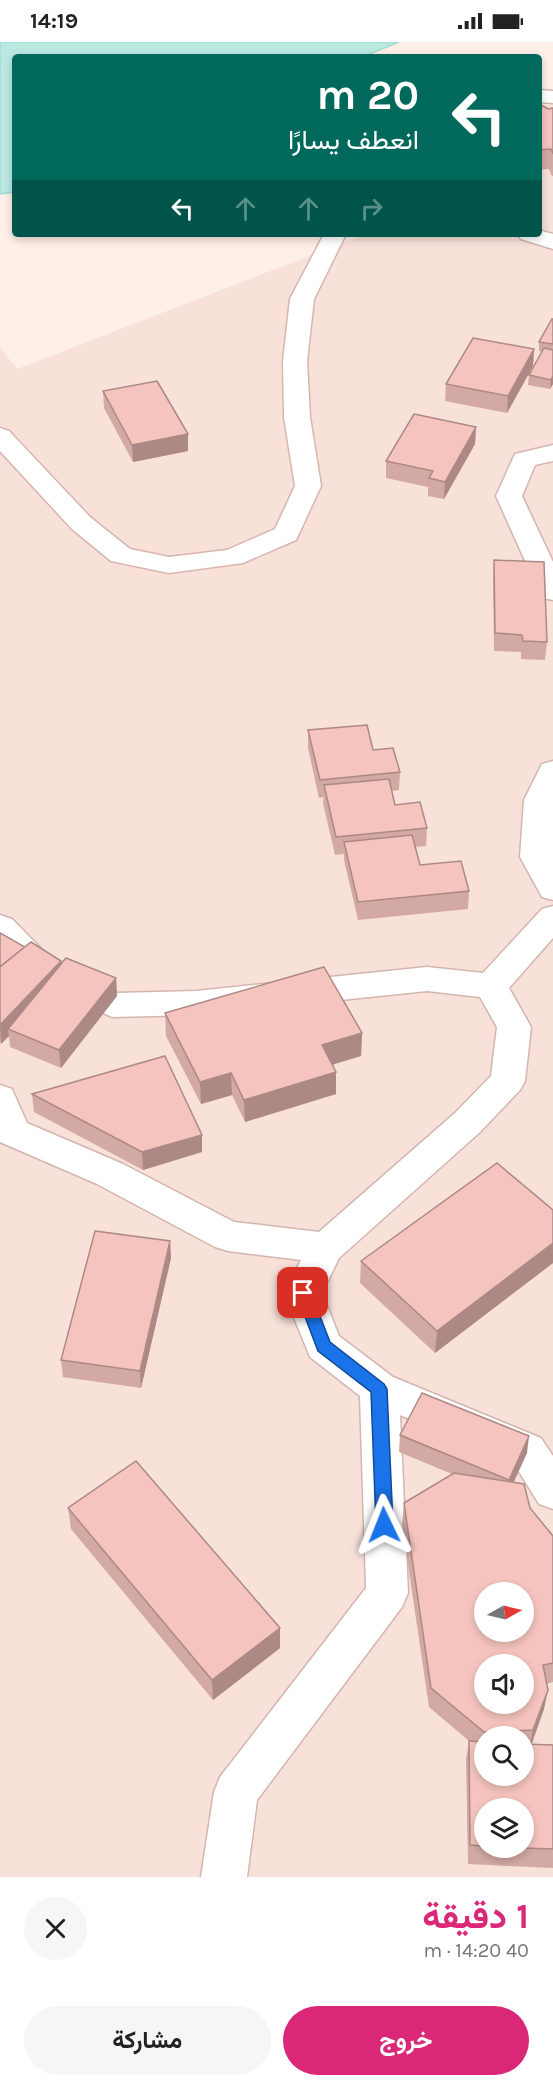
<!DOCTYPE html>
<html lang="ar">
<head>
<meta charset="utf-8">
<style>
  body { margin:0; font-family:Karla,Vazirmatn,sans-serif; background:#f6f6f6; color:#222; direction:rtl; height:100vh; display:flex; flex-direction:column; font-size:22px; white-space:nowrap }
  * { box-sizing:border-box; margin:0 }
  p { font-size:20px; color:#767676 }
  .icon { flex:none; width:33px; height:33px; fill:none; stroke:currentColor; stroke-width:2; stroke-linecap:round; stroke-linejoin:round }
  .map { position:relative; height:1835px; overflow:hidden; direction:ltr }
  .sheet { display:flex; flex-direction:column; background:#fff; flex:1 }
  .sheet>* { flex:none }
  .banner { position:absolute; left:12px; top:12px; width:530px; height:183px; border-radius:6px; box-shadow:0 3px 9px #0003; direction:rtl; background:#00695c; color:#fff; overflow:hidden }
  .needle { width:39px; rotate:82deg }
  .tools { position:absolute; left:474px; top:1540px; display:grid; gap:12px }
  .tools a { display:grid; place-items:center; width:60px; height:60px; border-radius:50%; background:#fff; box-shadow:0 3px 9px #0003; font-size:30px }
  .pin { position:absolute; display:grid; place-items:center; width:51px; height:51px; color:#fff; margin:-26px; border-radius:12px; box-shadow:0 3px 9px #0006 }
  .me { position:absolute; width:66px; margin:-33px; rotate:358deg; stroke-linejoin:round; filter:drop-shadow(0 0 4px #0008) }
  .turn { display:flex; align-items:center; gap:21px; height:126px; padding:0 24px; font-size:27px }
  .turn .icon { width:78px; height:78px; stroke-width:2.5 }
  .turn b { display:block; font-size:42px; line-height:51px }
  .lanes { display:flex; align-items:center; height:57px; padding:0 24px; background:#0003; justify-content:center; gap:30px; direction:ltr }
  .lanes .off { opacity:.35 }
  .round { display:grid; place-items:center; flex:none; width:63px; height:63px; border-radius:32px; background:#f6f6f6 }
  .summary { display:flex; align-items:center; justify-content:space-between; height:102px; padding:0 24px }
  h1 { font-size:36px; font-weight:700; line-height:45px; color:#db2777 }
  .action { display:flex; gap:12px; margin-top:auto; padding:12px 24px }
  .action a { flex:1; height:69px; border-radius:36px; background:#db2777; color:#fff; font-size:24px; font-weight:700; line-height:69px; text-align:center }
  .action a+a { background:#f6f6f6; color:#222 }
  .status { display:flex; justify-content:space-between; align-items:center; height:42px; padding:0 30px; background:#fff; direction:ltr }
  .status svg { height:16px; fill:currentColor }
  .map>svg:first-child { display:block }
  .residential { fill:#f8e1d9; fill-rule:evenodd }
  .water { fill:#bbe9e2; stroke:#a0dcd4; stroke-width:1.5 }
  .lines { fill:none; stroke-linecap:round; stroke-linejoin:round }
  .street-casing { stroke:#d4b5af; stroke-width:3 }
  .secondary-casing { stroke:#d9b5af; stroke-width:3 }
  .street { fill:#fff; fill-rule:evenodd }
  .secondary { fill:#fff; fill-rule:evenodd }
  .wall { fill:#d3a9a3; fill-rule:evenodd }
  .shaded-wall { fill:#ac8985 }
  .building { fill:#f5c4be; stroke:#ac8985; stroke-width:1.5; fill-rule:evenodd }
  .route { fill:#1a73e8; stroke:#114b97; stroke-width:1.5 }
</style>
</head>
<body>
<div class="status"><b>14:19</b><svg viewBox="0 0 49 12"><path d="M0 12V9h3v3zM5 12V6h3v6zM10 12V3h3v9zM15 12V0h3v12zM26 1h20v11H26zM47 4h2v5h-2z"/></svg></div>
<div class="map">
<svg width="553" height="1835" viewBox="0 0 553 1835">
  <rect width="100%" height="100%" fill="#feefe8"/>
  <path class="residential" d="M 553,62 L 553,1835 L 0,1835 L 0,305 L 17,327 L 366,192 L 538,192 L 539,64 ZM 484,1551 L 524,1551 L 524,1590 L 484,1590 ZM 484,1623 L 524,1623 L 524,1662 L 484,1662 ZM 484,1695 L 524,1695 L 524,1734 L 484,1734 ZM 484,1767 L 524,1767 L 524,1806 L 484,1806 Z"/>
  <path class="water" d="M 0,0 L 399,0 L 362,15 L 15,15 L 15,150 L 0,152 Z"/>
  <g class="lines">
    <g class="street-casing">
      <g id="street">
        <path d="M 538,188 L 553,192 L 553,207 L 521,197 L 518,192 L 538,192 Z"/>
        <path d="M 553,403 L 553,419 L 535,423 L 522,454 L 553,520 L 553,558 L 543,556 L 539,550 L 496,454 L 515,412 Z"/>
        <path d="M 553,719 L 553,858 L 542,855 L 520,815 L 524,758 L 542,722 Z"/>
        <path d="M 553,864 L 553,896 L 509,946 L 531,985 L 525,1039 L 520,1048 L 479,1091 L 339,1216 L 322,1251 L 339,1294 L 393,1335 L 541,1396 L 553,1414 L 553,1467 L 539,1462 L 513,1420 L 400,1373 L 408,1551 L 402,1565 L 257,1758 L 247,1835 L 201,1835 L 214,1750 L 220,1735 L 366,1546 L 360,1354 L 310,1315 L 284,1251 L 301,1218 L 228,1209 L 215,1205 L 97,1142 L 0,1100 L 0,1043 L 12,1047 L 27,1081 L 123,1122 L 234,1180 L 319,1190 L 455,1071 L 491,1034 L 497,985 L 480,955 L 427,949 L 196,973 L 112,975 L 32,938 L 0,905 L 0,873 L 12,877 L 56,922 L 116,951 L 196,949 L 427,925 L 483,931 L 542,867 Z"/>
      </g>
    </g>
    <g class="secondary-casing">
      <g id="secondary">
        <path d="M 538,48 L 553,49 L 553,61 L 538,60 Z"/>
        <path d="M 324,192 L 346,192 L 314,257 L 307,319 L 310,375 L 321,444 L 296,498 L 243,521 L 169,531 L 111,519 L 72,487 L 0,409 L 0,386 L 9,389 L 90,475 L 130,507 L 169,515 L 227,508 L 275,487 L 295,444 L 284,375 L 283,319 L 290,257 Z"/>
      </g>
    </g>
    <use href="#street" class="street"/>
    <use href="#secondary" class="secondary"/>
  </g>
  <g class="wall">
    <path d="M 538,61 L 548,67 L 553,66 L 553,134 L 552,134 L 549,127 L 538,128 Z"/>
    <path d="M 553,277 L 553,342 L 550,347 L 528,343 L 529,333 L 542,310 L 539,309 L 539,300 Z"/>
    <path d="M 534,307 L 533,324 L 507,371 L 445,359 L 446,342 Z"/>
    <path d="M 103,349 L 188,392 L 188,409 L 133,420 L 104,366 Z"/>
    <path d="M 476,385 L 475,402 L 444,457 L 428,454 L 428,445 L 386,436 L 386,419 Z"/>
    <path d="M 494,518 L 547,600 L 545,618 L 521,617 L 521,610 L 494,609 L 493,536 Z"/>
    <path d="M 308,688 L 373,708 L 400,730 L 399,748 L 392,749 L 395,763 L 427,786 L 426,804 L 415,805 L 420,823 L 469,849 L 468,867 L 358,878 L 344,818 L 344,812 L 335,813 L 323,761 L 324,755 L 319,756 L 308,706 Z"/>
    <path d="M 0,891 L 25,905 L 61,919 L 61,922 L 116,936 L 117,954 L 61,1026 L 10,1005 L 9,994 L 1,1002 L 0,999 Z"/>
    <path d="M 165,971 L 362,991 L 361,1014 L 333,1022 L 336,1030 L 336,1052 L 245,1080 L 232,1053 L 201,1062 L 166,994 Z"/>
    <path d="M 32,1052 L 202,1110 L 143,1128 L 34,1070 Z"/>
    <path d="M 553,1168 L 553,1221 L 435,1311 L 360,1241 L 361,1219 Z"/>
    <path d="M 170,1199 L 171,1216 L 141,1346 L 63,1335 L 61,1318 Z"/>
    <path d="M 400,1393 L 527,1411 L 513,1440 L 530,1466 L 553,1494 L 553,1640 L 546,1642 L 544,1667 L 532,1702 L 553,1703 L 553,1826 L 468,1822 L 466,1718 L 469,1699 L 429,1665 L 402,1482 L 404,1461 L 452,1432 L 399,1410 ZM 484,1695 L 524,1695 L 524,1734 L 484,1734 ZM 484,1767 L 524,1806 L 484,1806 Z"/>
    <path d="M 68,1466 L 280,1586 L 280,1606 L 213,1658 L 71,1487 Z"/>
  </g>
  <g class="shaded-wall">
    <path d="M 534,307 L 533,324 L 507,371 L 508,354 Z"/>
    <path d="M 553,334 L 553,342 L 550,347 L 551,338 Z"/>
    <path d="M 476,385 L 475,402 L 444,457 L 445,440 Z"/>
    <path d="M 188,392 L 188,409 L 133,420 L 132,403 Z"/>
    <path d="M 61,919 L 62,937 L 8,987 L 9,994 L 1,1002 L 0,983 Z"/>
    <path d="M 116,936 L 117,954 L 61,1026 L 59,1008 Z"/>
    <path d="M 362,991 L 361,1014 L 322,1026 L 322,1003 Z"/>
    <path d="M 336,1030 L 336,1052 L 245,1080 L 244,1058 Z"/>
    <path d="M 231,1031 L 232,1053 L 201,1062 L 200,1040 Z"/>
    <path d="M 202,1093 L 202,1110 L 143,1128 L 142,1110 Z"/>
    <path d="M 170,1199 L 171,1216 L 141,1346 L 140,1329 Z"/>
    <path d="M 553,1201 L 553,1221 L 435,1311 L 437,1289 Z"/>
    <path d="M 529,1394 L 527,1411 L 507,1455 L 509,1438 Z"/>
    <path d="M 280,1586 L 280,1606 L 213,1658 L 212,1638 Z"/>
    <path d="M 548,1648 L 544,1667 L 529,1708 L 533,1688 Z"/>
  </g>
  <g class="building">
    <path d="M 538,61 L 548,67 L 553,66 L 553,112 L 551,107 L 538,108 Z"/>
    <path d="M 552,277 L 553,277 L 553,302 L 539,300 Z"/>
    <path d="M 473,296 L 534,307 L 508,354 L 446,342 Z"/>
    <path d="M 544,306 L 553,308 L 553,334 L 551,338 L 529,333 Z"/>
    <path d="M 157,339 L 188,392 L 132,403 L 103,349 Z"/>
    <path d="M 414,372 L 476,385 L 445,440 L 429,436 L 433,429 L 386,419 Z"/>
    <path d="M 494,518 L 544,520 L 547,600 L 523,599 L 522,593 L 495,591 Z"/>
    <path d="M 367,683 L 373,708 L 393,706 L 400,730 L 320,738 L 308,688 Z"/>
    <path d="M 389,737 L 395,763 L 420,760 L 427,786 L 336,795 L 324,743 Z"/>
    <path d="M 412,793 L 420,823 L 461,819 L 469,849 L 358,860 L 344,800 Z"/>
    <path d="M 0,891 L 25,905 L 0,925 Z"/>
    <path d="M 31,900 L 61,919 L 0,983 L 0,925 Z"/>
    <path d="M 66,916 L 116,936 L 59,1008 L 8,987 Z"/>
    <path d="M 324,925 L 362,991 L 322,1003 L 336,1030 L 244,1058 L 231,1031 L 200,1040 L 165,971 Z"/>
    <path d="M 165,1014 L 202,1093 L 142,1110 L 32,1052 Z"/>
    <path d="M 497,1121 L 553,1168 L 553,1201 L 437,1289 L 361,1219 Z"/>
    <path d="M 95,1189 L 170,1199 L 140,1329 L 61,1318 Z"/>
    <path d="M 422,1351 L 529,1394 L 509,1438 L 400,1393 Z"/>
    <path d="M 136,1419 L 280,1586 L 212,1638 L 68,1466 Z"/>
    <path d="M 454,1431 L 524,1442 L 530,1466 L 553,1494 L 553,1621 L 543,1623 L 548,1648 L 533,1688 L 484,1690 L 431,1646 L 404,1461 ZM 484,1551 L 524,1551 L 524,1590 L 484,1590 ZM 484,1623 L 524,1623 L 524,1662 L 484,1662 Z"/>
    <path d="M 469,1699 L 484,1700 L 484,1734 L 524,1734 L 524,1702 L 553,1703 L 553,1807 L 524,1806 L 524,1767 L 484,1767 L 484,1804 L 470,1803 Z"/>
  </g>
  <path class="route" d="M 303,1244 L 311,1251 L 330,1300 L 384,1342 L 387,1347 L 393,1483 L 390,1488 L 384,1490 L 378,1488 L 376,1483 L 371,1350 L 318,1309 L 296,1251 Z"/>
</svg>
<div class="tools">
<a><svg class="needle" viewBox="-14 -14 28 28"><path d="M0-13l5 13h-10z" fill="#e53935"/><path d="M0 13l5-13h-10z" fill="#767676"/></svg></a>
<a><svg class="icon" aria-label="sound" viewBox="0 0 24 24"><path d="M4 9h4l5-4v14l-5-4H4zM17 9q2 3 0 6"/></svg></a>
<a><svg class="icon" aria-label="search" viewBox="0 0 24 24"><circle cx="10" cy="10" r="6"/><path d="M15 15l6 6"/></svg></a>
<a><svg class="icon" aria-label="layers" viewBox="0 0 24 24"><path d="M12 4l9 5-9 5-9-5zM3 14l9 5 9-5"/></svg></a>
</div>
<div class="pin" style="left:303px;top:1251px;background:#d93025"><svg class="icon" aria-label="arrive" viewBox="0 0 24 24"><path d="M6 21V4h12l-3 4 3 4H6"/></svg></div>
<svg class="me" style="left:384px;top:1483px" viewBox="-20 -20 40 40"><path d="M0-17L14 15 0 8-14 15z" fill="#1a73e8" stroke="#fff" stroke-width="4"/></svg>
<div class="banner">
<div class="turn"><svg class="icon" aria-label="left" viewBox="0 0 24 24"><path d="M17 20v-9H6M10 6l-5 5 5 5"/></svg><div><b>20 m</b>انعطف يسارًا</div></div>
<div class="lanes"><svg class="icon" aria-label="left" viewBox="0 0 24 24"><path d="M17 20v-9H6M10 6l-5 5 5 5"/></svg><svg class="icon off" aria-label="ahead" viewBox="0 0 24 24"><path d="M12 20V5M6 11l6-6 6 6"/></svg><svg class="icon off" aria-label="ahead" viewBox="0 0 24 24"><path d="M12 20V5M6 11l6-6 6 6"/></svg><svg class="icon off" aria-label="right" viewBox="0 0 24 24"><path d="M7 20v-9h11M14 6l5 5-5 5"/></svg></div>
</div>
</div>
<section class="sheet">
<div class="summary"><div><h1>1 دقيقة</h1><p>40 m · 14:20</p></div><a class="round"><svg class="icon" aria-label="close" viewBox="0 0 24 24"><path d="M6 6l12 12M18 6L6 18"/></svg></a></div>
<div class="action"><a>خروج</a><a>مشاركة</a></div>
</section>
</body>
</html>
